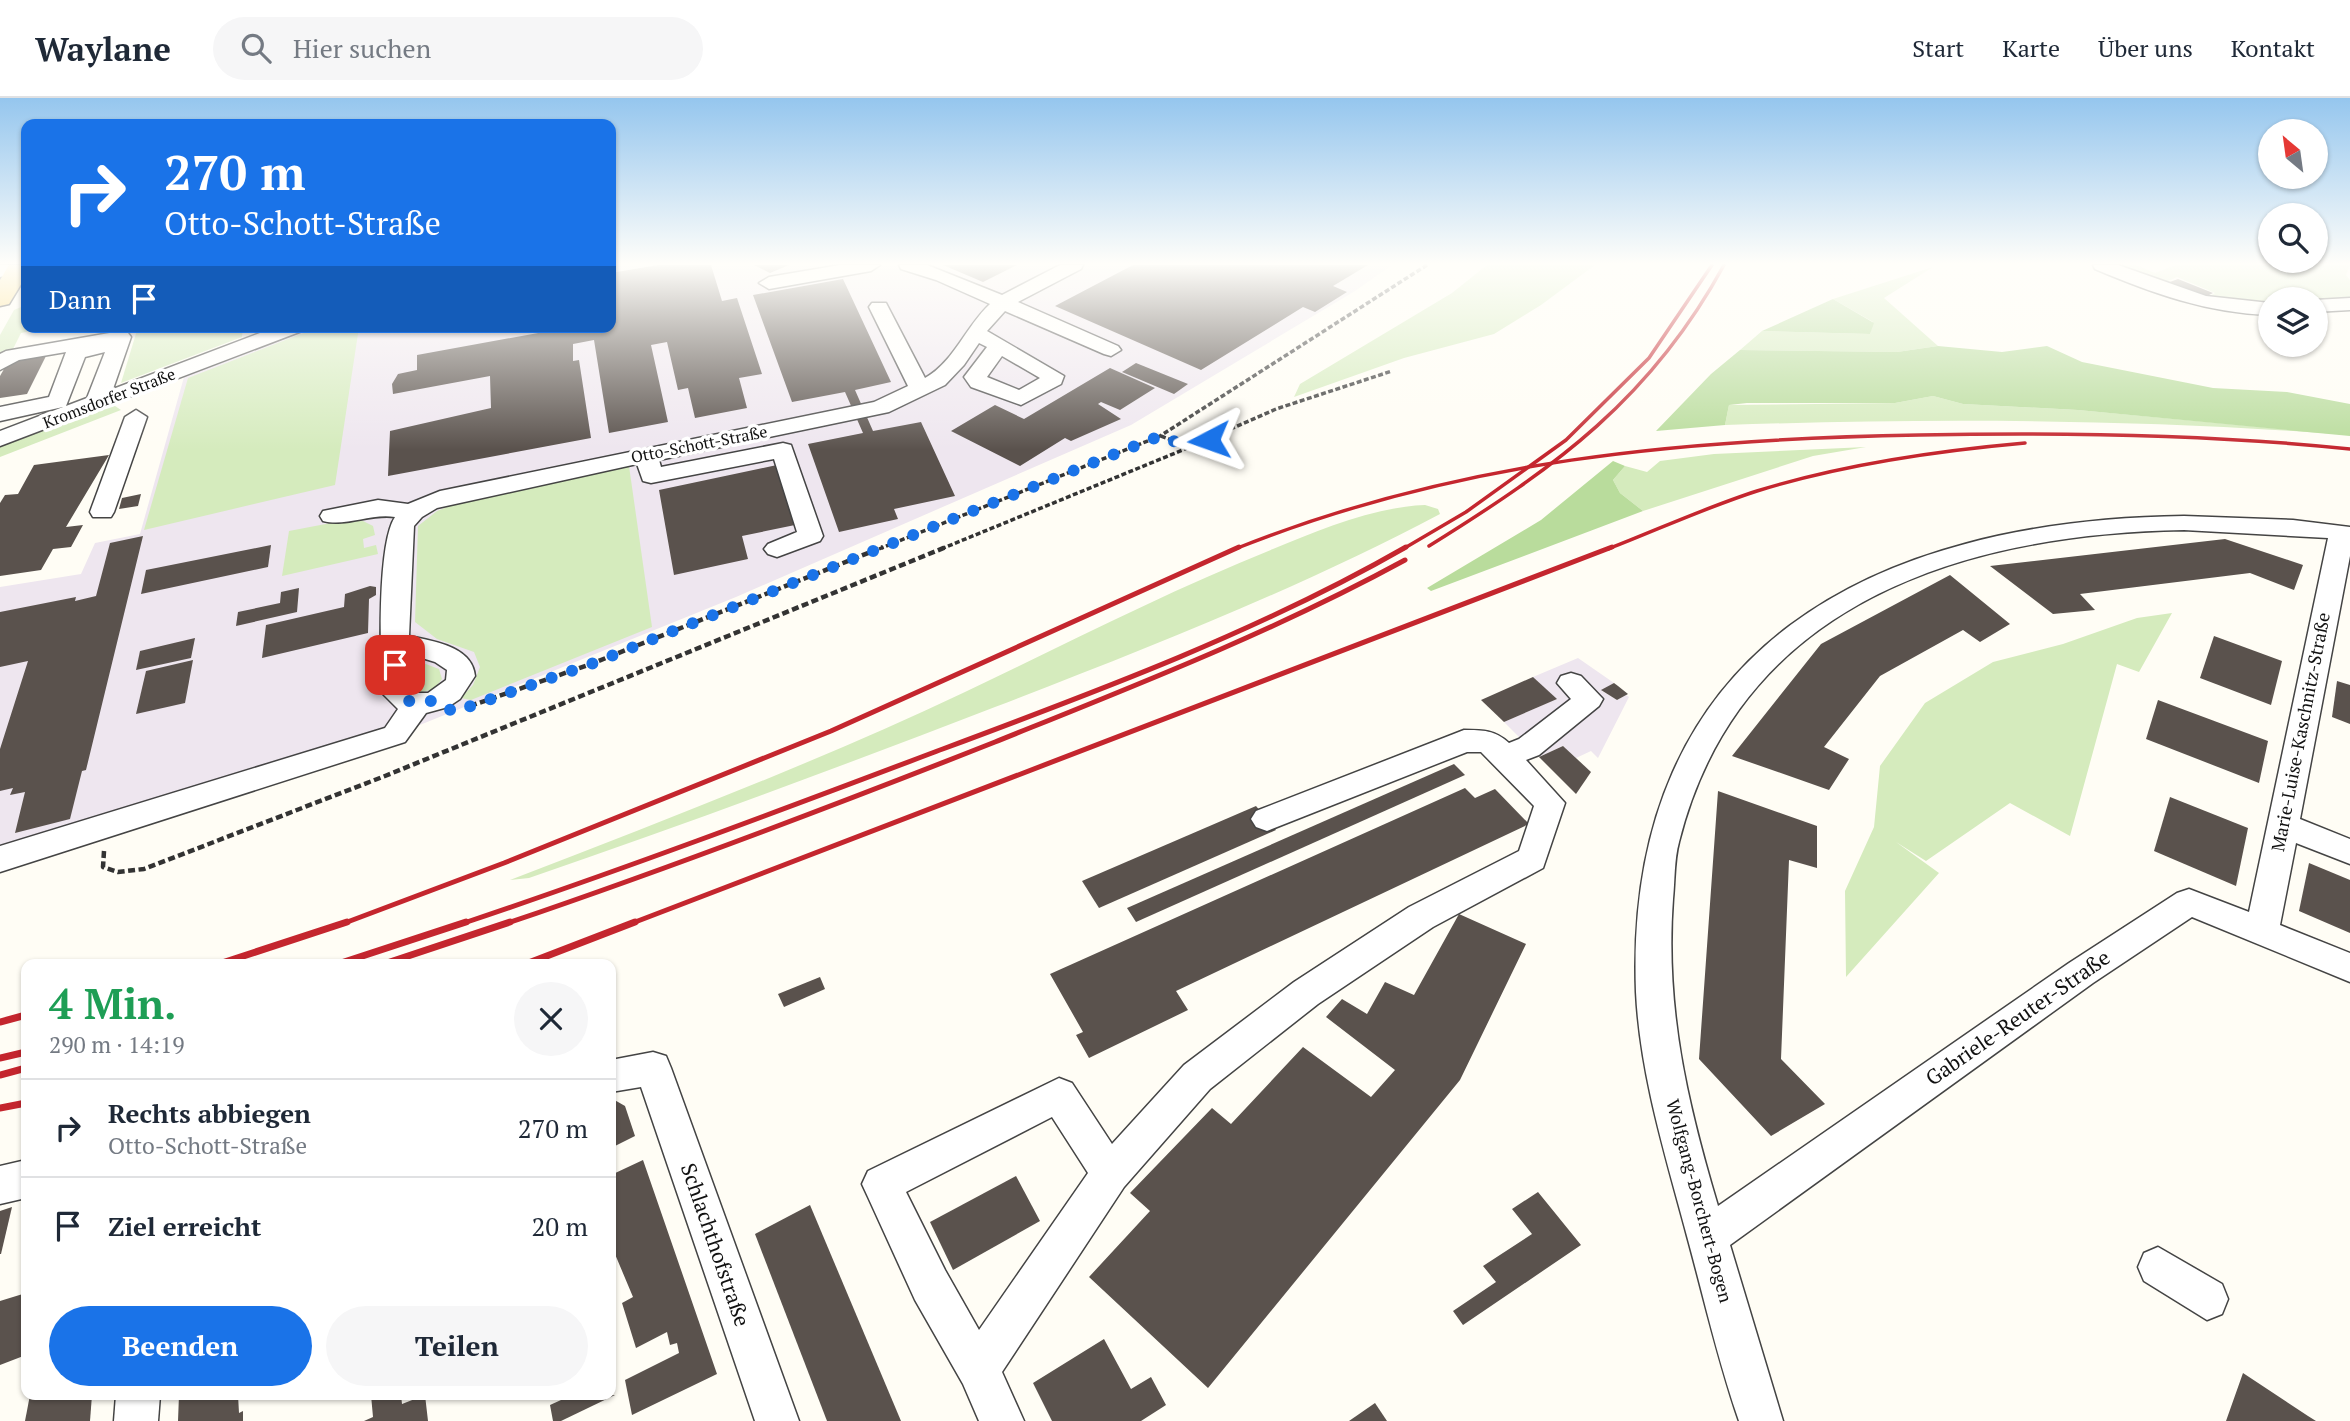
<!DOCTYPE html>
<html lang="de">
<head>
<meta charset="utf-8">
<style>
  body { margin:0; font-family:"PT Serif",serif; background:#f6f6f7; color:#1f2937; height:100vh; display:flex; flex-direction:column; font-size:26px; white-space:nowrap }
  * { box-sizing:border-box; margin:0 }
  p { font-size:23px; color:#747a83 }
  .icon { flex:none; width:38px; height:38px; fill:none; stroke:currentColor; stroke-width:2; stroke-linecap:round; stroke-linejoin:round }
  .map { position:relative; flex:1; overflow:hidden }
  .side { position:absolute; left:21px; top:861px; width:595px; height:441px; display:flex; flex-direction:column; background:#fff; border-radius:14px; box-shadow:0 2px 5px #0004 }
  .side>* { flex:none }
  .banner { position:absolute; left:21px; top:21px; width:595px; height:214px; border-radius:14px; box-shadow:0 2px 5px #0004; background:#1a73e8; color:#fff; overflow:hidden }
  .needle { width:46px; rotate:331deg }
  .controls { position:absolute; left:2258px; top:21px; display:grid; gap:14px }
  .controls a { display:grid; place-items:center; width:70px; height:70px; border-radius:50%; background:#fff; box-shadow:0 2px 5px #0004; font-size:35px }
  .pin { position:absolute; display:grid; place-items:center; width:60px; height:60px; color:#fff; margin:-30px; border-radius:14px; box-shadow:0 4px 10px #0006 }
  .me { position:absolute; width:77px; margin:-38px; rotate:266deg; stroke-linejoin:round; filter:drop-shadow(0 0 5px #0008) }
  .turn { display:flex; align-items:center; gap:24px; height:147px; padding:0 28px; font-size:32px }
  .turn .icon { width:91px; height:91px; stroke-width:2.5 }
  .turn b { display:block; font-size:49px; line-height:60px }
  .then { display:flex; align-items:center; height:66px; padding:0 28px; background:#0003; gap:14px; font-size:26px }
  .round { display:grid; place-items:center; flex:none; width:74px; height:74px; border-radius:37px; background:#f6f6f7 }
  .overview { display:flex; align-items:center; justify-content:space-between; height:119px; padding:0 28px }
  h1 { font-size:42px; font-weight:600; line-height:52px; color:#1e9e55 }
  .button { display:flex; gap:14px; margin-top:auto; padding:14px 28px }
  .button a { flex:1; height:80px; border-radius:42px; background:#1a73e8; color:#fff; font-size:28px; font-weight:600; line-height:80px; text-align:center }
  .button a+a { background:#f6f6f7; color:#1f2937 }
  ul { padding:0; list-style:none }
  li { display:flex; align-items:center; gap:21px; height:98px; padding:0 28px; border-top:2px solid #e0e1e3 }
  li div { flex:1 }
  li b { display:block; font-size:26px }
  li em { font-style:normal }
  header { display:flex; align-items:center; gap:42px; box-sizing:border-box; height:98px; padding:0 35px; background:#fff; border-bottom:2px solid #e0e1e3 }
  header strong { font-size:33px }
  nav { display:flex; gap:38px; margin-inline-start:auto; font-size:24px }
  .search { width:490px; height:63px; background:#f6f6f7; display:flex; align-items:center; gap:18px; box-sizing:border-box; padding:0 24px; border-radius:38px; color:#747a83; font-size:26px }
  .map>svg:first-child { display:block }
  .industrial { fill:#eee6ef }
  .green { fill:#d5ebbd }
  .forest { fill:#b9dc9c }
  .building { fill:#5a524d }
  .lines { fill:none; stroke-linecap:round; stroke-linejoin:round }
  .minor-casing { stroke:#444; stroke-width:3 }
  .major-casing { stroke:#222; stroke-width:3 }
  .path-far1 { stroke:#333; stroke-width:3.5; stroke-dasharray:5 2.5; stroke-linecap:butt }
  .path { stroke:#333; stroke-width:4.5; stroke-dasharray:7 3.5; stroke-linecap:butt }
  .minor { fill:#fff; fill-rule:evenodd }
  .major { fill:#f9d66b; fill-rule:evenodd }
  .rail-far2 { stroke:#c4262e; stroke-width:3.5 }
  .rail-far1 { stroke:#c4262e; stroke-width:5 }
  .rail { stroke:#c4262e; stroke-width:7 }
  .route { stroke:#1a73e8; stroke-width:12; stroke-dasharray:0 21.6 }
  .labels { text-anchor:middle; stroke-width:7; stroke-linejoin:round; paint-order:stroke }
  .far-street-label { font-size:16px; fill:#111; stroke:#fff }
  .street-label { font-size:18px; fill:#111; stroke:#fff }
  .near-street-label { font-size:21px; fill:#111; stroke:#fff }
</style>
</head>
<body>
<header>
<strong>Waylane</strong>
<div class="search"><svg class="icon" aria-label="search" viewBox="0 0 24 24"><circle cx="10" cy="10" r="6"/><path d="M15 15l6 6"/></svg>Hier suchen</div>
<nav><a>Start</a><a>Karte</a><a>Über uns</a><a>Kontakt</a></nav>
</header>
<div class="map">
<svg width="2350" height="1323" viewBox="0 0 2350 1323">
  <rect width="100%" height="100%" fill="#fffdf5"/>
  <g class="industrial">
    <path d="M 611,167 L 1392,167 L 1355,193 L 1131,327 L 736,499 L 395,637 L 0,748 L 0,489 L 81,476 L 95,445 L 140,436 L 184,279 L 314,229 L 611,229 Z"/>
    <path d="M 1578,560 L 1614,585 L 1602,593 L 1617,602 L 1626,597 L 1629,599 L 1598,660 L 1591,653 L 1576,660 L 1563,648 L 1539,659 L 1504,624 L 1556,601 L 1533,579 Z"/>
  </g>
  <g class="green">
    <path d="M 1487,167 L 1595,167 L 1541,207 L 1494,236 L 1404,260 L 1294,299 L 1300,286 L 1452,195 Z"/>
    <path d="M 2111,167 L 2136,167 L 2155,175 L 2175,167 L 2350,167 L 2346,177 L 2350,182 L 2350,202 L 2315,204 L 2315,201 L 2270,201 L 2270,207 L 2206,200 L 2215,195 L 2177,179 L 2159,187 Z"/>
    <path d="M 1933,169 L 1884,200 L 1938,248 L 1897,254 L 1740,252 L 1762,233 L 1870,236 L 1873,224 L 1833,201 Z"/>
    <path d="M 26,207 L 26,229 L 33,229 L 31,233 L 21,235 L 11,255 L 0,256 L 0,237 L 14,212 Z"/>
    <path d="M 138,229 L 243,229 L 242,239 L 121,285 Z"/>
    <path d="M 319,229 L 359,229 L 335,387 L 144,432 L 188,280 Z"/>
    <path d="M 1933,298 L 1963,306 L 2078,312 L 2337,336 C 2131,321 1931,320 1725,327 L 1729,307 L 1895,305 Z"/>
    <path d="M 112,306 L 121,312 L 0,359 L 0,347 Z"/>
    <path d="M 1866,349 L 1813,358 L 1643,413 L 1620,395 L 1613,382 L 1625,368 L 1647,374 L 1660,363 L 1714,356 Z"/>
    <path d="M 629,368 L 652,529 L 471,602 L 461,600 L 473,587 L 480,569 L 474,554 L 437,541 L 415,524 L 418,428 L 437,413 L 452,407 Z"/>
    <path d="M 1425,407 L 1438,411 L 1440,416 C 1296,492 1146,551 995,609 C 840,669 685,726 529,780 L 510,782 C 663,723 817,664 965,594 C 1068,545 1168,493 1273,451 C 1320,432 1373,409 1425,407 Z"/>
    <path d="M 357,420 L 373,428 L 375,437 L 363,441 L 364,450 L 376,447 L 378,456 L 282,478 L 289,433 Z"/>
    <path d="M 2172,515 L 2139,574 L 2117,566 L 2070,738 L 2010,705 L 1926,763 L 1896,744 L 1939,775 L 1846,879 L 1845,793 L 1874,729 L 1880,668 L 1925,605 L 1993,564 L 2063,546 L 2137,520 Z"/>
    <path d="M 423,565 L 439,571 L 442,581 L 434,591 L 419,595 L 411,592 L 408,574 Z"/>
  </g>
  <g class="forest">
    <path d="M 1833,201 L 1874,225 L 1870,236 L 1762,233 Z"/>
    <path d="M 1938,248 L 2002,254 L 2047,248 L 2082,264 L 2213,290 L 2287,294 L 2350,306 L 2350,338 L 2078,312 L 1963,306 L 1933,298 L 1895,305 L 1747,305 L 1729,307 L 1725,327 L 1656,333 L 1711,276 L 1740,252 L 1897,254 Z"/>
    <path d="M 1613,363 L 1625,368 L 1613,382 L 1620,395 L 1643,413 L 1431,493 L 1427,490 L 1541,422 Z"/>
  </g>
  <g class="building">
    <path d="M 658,167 L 711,167 L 722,203 L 737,200 L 762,276 L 739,280 L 747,310 L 695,320 L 688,290 L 678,292 L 667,244 L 651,247 L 668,324 L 609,335 L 594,242 L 573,246 L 573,263 L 579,262 L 591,340 L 388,378 L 390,333 L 491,310 L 490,278 L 393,296 L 392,286 L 398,276 L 417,272 L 417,257 L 571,229 L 571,232 L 611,229 L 611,175 Z"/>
    <path d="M 754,167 L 789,167 L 770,175 Z"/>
    <path d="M 943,167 L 1017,167 L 983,184 Z"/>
    <path d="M 1133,167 L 1368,167 L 1333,188 L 1347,194 L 1315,214 L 1303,209 L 1201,272 L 1055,208 Z"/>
    <path d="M 843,181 L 891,284 L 855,292 L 873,333 L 921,324 L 955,398 L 894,411 L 898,421 L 839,434 L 808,346 L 863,335 L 845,294 L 792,304 L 753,197 Z"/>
    <path d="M 2178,181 L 2213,195 L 2203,200 L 2167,185 Z"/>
    <path d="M 46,258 L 27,296 L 0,300 L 0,278 L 4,271 L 13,263 Z"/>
    <path d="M 1136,265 L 1188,286 L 1174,296 L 1122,274 Z"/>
    <path d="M 1110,270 L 1155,290 L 1120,312 L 1101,304 L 1098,306 L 1121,321 L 1071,343 L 1065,340 L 1020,368 L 951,333 L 995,307 L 1024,321 Z"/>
    <path d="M 109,357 L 66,429 L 83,427 L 71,449 L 53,451 L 41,472 L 0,478 L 0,405 L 5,397 L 18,396 L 34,367 Z"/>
    <path d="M 777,367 L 795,427 L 742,438 L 748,461 L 674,477 L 659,392 Z"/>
    <path d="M 141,396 L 138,408 L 119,411 L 122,400 Z"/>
    <path d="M 143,438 L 86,672 L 82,673 L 70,721 L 15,735 L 25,694 L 10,697 L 13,690 L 0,693 L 0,651 L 28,563 L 0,569 L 0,514 L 76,499 L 75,503 L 96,498 L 110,445 Z"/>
    <path d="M 2225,441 L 2303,467 L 2294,492 L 2250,475 L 2080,496 L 2095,512 L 2053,516 L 1990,468 Z"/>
    <path d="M 271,447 L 268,469 L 141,496 L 146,472 Z"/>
    <path d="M 1950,477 L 2010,526 L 1980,544 L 1963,532 L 1880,578 L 1824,649 L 1849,661 L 1829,692 L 1732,658 L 1821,546 Z"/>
    <path d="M 370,488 L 376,489 L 376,497 L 369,501 L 368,535 L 262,560 L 266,527 L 344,509 L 345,496 Z"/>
    <path d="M 299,490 L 297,514 L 236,528 L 238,514 L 280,505 L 281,494 Z"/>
    <path d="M 2214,538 L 2282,563 L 2271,607 L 2200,580 Z"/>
    <path d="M 195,540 L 191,560 L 136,572 L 140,553 Z"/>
    <path d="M 193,562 L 185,605 L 136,616 L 146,573 Z"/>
    <path d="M 1533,579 L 1557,601 L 1504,624 L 1481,602 Z"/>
    <path d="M 2337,583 L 2350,587 L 2350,626 L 2332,619 Z"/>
    <path d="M 1614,585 L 1618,588 L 1628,596 L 1617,602 L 1601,592 Z"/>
    <path d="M 2158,602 L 2268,643 L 2259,685 L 2146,641 Z"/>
    <path d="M 1563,648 L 1591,674 L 1576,696 L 1539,659 Z"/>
    <path d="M 1454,666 L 1465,677 L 1136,824 L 1127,810 Z"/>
    <path d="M 1465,690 L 1475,700 L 1495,691 L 1529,726 L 1176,893 L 1188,912 L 1089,960 L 1076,937 L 1083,934 L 1050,876 Z"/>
    <path d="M 1718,693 L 1817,728 L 1817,770 L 1789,762 L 1781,961 L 1825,1006 L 1771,1038 L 1699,961 Z"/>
    <path d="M 2170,699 L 2248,730 L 2236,788 L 2154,753 Z"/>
    <path d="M 1256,708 L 1276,732 L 1099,810 L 1082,783 Z"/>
    <path d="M 2309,765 L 2350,782 L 2350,835 L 2299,813 Z"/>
    <path d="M 1459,816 L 1526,846 L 1460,982 L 1208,1290 L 1089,1179 L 1150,1113 L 1130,1095 L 1212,1010 L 1231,1026 L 1303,949 L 1371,999 L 1395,972 L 1326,919 L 1342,901 L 1367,916 L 1385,884 L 1414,897 Z"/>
    <path d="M 820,879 L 825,891 L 784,909 L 778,896 Z"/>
    <path d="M 611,1000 L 625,1008 L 635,1038 L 611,1050 Z"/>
    <path d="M 643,1062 L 717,1276 L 632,1317 L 625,1282 L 679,1255 L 677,1245 L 670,1247 L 667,1234 L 636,1250 L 622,1205 L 633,1199 L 612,1149 L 615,1146 L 611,1131 L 611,1077 Z"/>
    <path d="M 1016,1078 L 1040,1123 L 953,1172 L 930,1124 Z"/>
    <path d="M 1538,1094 L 1581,1147 L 1463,1227 L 1453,1213 L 1496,1184 L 1483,1168 L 1532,1136 L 1512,1111 Z"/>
    <path d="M 810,1107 L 901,1323 L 827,1323 L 755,1136 Z"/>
    <path d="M 12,1109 L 1,1156 L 0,1156 L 0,1113 Z"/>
    <path d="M 26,1195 L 26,1257 L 0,1267 L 0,1203 Z"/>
    <path d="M 1104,1241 L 1131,1291 L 1151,1279 L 1166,1307 L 1141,1323 L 1052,1323 L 1033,1285 Z"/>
    <path d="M 2243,1275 L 2308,1318 L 2316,1323 L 2226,1323 Z"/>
    <path d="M 30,1297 L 92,1297 L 90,1323 L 25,1323 Z"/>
    <path d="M 179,1297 L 238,1297 L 239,1315 L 243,1313 L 243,1323 L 178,1323 Z"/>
    <path d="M 371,1297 L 401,1297 L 402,1306 L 425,1297 L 428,1323 L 364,1323 L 373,1319 Z"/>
    <path d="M 572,1297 L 615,1297 L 561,1323 L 553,1323 L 550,1307 Z"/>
    <path d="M 1375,1305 L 1387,1323 L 1349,1323 Z"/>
  </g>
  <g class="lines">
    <g class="minor-casing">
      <g id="minor">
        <path d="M 0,167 L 26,167 L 26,173 L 0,179 Z"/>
        <path d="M 840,167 L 880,167 L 871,173 L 769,191 L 759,185 L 769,179 Z"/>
        <path d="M 899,167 L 927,167 L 1002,197 L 1060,167 L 1083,167 L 1081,171 L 1018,204 L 1118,248 L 1121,252 L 1111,258 L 1104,256 L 1005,213 L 987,233 L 1064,278 L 1061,286 L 1021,307 L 971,289 L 964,279 L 987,249 L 979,245 L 964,267 L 945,287 L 889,314 L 659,362 L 661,369 L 783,345 L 791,347 L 823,438 L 820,443 L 777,459 L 768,456 L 764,451 L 768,446 L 797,434 L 774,361 L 651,385 L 643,383 L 637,366 L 437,410 L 422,419 L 414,428 L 409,538 C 433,543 472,548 475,578 L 460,601 L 448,609 L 426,615 L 405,644 L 0,774 L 0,748 L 385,630 L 398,611 L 383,596 C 380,561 377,446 395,419 C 371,415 346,429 323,423 L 320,418 L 323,413 L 378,402 L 408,406 L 440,393 L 874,304 L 908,288 L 869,209 L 872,205 L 886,205 L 925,280 C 954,264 966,228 990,206 L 936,182 L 901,171 ZM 1002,258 L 1040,280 L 1019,292 L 987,279 ZM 409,556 L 435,564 L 447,572 L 446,582 L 428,595 L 413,595 Z"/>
        <path d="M 2093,167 L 2118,167 L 2206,198 L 2270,205 L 2270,217 C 2207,215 2152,195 2095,171 Z"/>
        <path d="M 2350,200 L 2350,212 L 2315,214 L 2315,202 Z"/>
        <path d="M 276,229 L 305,229 L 302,233 L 0,348 L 0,333 L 63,309 L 0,323 L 0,309 L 49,299 L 66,254 L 19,262 L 0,272 L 0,256 L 6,253 L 121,233 L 128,235 L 131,239 L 113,291 ZM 105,254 L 87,300 L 66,308 L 85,259 Z"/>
        <path d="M 136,312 L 147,319 L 114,414 L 111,419 L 93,419 L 90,414 L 125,319 Z"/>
        <path d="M 2184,418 L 2293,422 L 2350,429 L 2350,458 L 2300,721 L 2350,741 L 2350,766 L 2296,745 L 2280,827 L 2350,855 L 2350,884 L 2192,819 L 2093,885 L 1730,1147 L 1783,1323 L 1739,1323 C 1718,1263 1704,1200 1687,1138 C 1666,1059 1640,977 1636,894 C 1623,548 1876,422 2184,418 ZM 2184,432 L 2328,440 L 2249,814 L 2189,791 L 2177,795 L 2069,865 L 1718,1108 C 1687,1004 1665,910 1673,801 C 1675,782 1674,762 1679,744 C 1739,504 1964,436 2184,432 Z"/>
        <path d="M 1571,575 L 1581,578 L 1603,601 L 1599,608 L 1539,657 L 1526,662 L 1565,705 L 1543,770 L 1433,829 L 1318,906 L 1210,991 L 1124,1089 L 1002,1274 L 1024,1323 L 979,1323 L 963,1286 L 915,1202 L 868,1099 L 862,1086 L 868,1073 L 1059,980 L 1072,985 L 1112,1046 L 1184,967 L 1294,884 L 1409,809 L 1519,753 L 1534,708 L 1481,654 L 1467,654 L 1267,733 L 1256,729 L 1251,721 L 1256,713 L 1464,632 C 1483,632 1495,632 1509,645 L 1519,641 L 1571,601 L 1557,585 L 1561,578 ZM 1052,1019 L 1088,1075 L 979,1232 L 945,1172 L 906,1094 Z"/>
        <path d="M 653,954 L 666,958 L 671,970 L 799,1323 L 755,1323 L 641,989 L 611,994 L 611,962 Z"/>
        <path d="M 26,1062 L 26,1100 L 0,1106 L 0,1068 Z"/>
        <path d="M 2158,1149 L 2222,1186 L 2228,1201 L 2222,1216 L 2207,1222 L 2144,1183 L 2138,1169 L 2144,1155 Z"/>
        <path d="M 116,1297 L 160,1297 L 158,1323 L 114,1323 Z"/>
      </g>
    </g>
    <g class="major-casing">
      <path id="major" d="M 9,167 L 26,167 L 26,178 L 9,206 L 0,208 L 0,182 Z"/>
    </g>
    <g class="path-far1">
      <path d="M 1161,338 L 1190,349 L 1276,311 L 1392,273"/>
      <path d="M 879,451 L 1160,338 L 1427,167"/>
      <path d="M 941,451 L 1190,349"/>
    </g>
    <g class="path">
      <path d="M 470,608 L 591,566 L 883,449"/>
      <path d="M 104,753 L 103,769 L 118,774 L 144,771 L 385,678 L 946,449"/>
    </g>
    <use href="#minor" class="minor"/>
    <use href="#major" class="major"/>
    <g class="rail-far2">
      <path d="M 1429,448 C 1556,369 1651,301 1724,167"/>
      <path d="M 1235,451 C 1457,362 1682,341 1919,337 C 2063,334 2207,336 2350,351"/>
      <path d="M 1403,451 L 1466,414 L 1566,342 L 1649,260 L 1712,167"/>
      <path d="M 1608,451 C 1657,432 1707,409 1757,393 C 1844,366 1935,353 2025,345"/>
    </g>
    <g class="rail-far1">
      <path d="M 342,826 L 504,765 L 831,633 L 1239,449"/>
      <path d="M 461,826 C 619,773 776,714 932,655 C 1093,595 1256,535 1406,449"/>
      <path d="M 505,826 C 670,770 833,708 995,644 C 1134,588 1273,534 1405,462"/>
      <path d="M 630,826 L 1612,449"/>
    </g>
    <g class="rail">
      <path d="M 219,866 L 347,824"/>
      <path d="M 338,866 L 466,824"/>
      <path d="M 384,866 L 510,824"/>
      <path d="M 526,866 L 635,824"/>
      <path d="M 0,924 L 26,917"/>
      <path d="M 0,960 L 26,954"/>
      <path d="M 0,977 L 26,970"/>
      <path d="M 0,1010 L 26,1005"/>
    </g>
  </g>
  <linearGradient id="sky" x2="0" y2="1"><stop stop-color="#95c6ee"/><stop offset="0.47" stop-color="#fffefa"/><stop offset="1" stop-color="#fffefa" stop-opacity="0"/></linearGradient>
  <rect width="2350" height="352" fill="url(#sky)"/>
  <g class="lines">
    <path class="route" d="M 395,567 C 395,581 393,593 405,603 L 435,603 L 454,614 L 591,566 L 1160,338 L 1190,349 L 1209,342"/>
  </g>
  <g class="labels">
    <g class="far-street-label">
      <text transform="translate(109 300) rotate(-21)" y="6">Kromsdorfer Straße</text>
      <text transform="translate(699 346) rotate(-11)" y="6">Otto-Schott-Straße</text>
    </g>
    <g class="street-label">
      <text transform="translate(2301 634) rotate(-79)" y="6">Marie-Luise-Kaschnitz-Straße</text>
      <text transform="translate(1699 1103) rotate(75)" y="6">Wolfgang-Borchert-Bogen</text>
    </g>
    <g class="near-street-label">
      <text transform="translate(2018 920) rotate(-35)" y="7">Gabriele-Reuter-Straße</text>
      <text transform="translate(715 1147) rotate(71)" y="7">Schlachthofstraße</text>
    </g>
  </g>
</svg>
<div class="controls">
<a><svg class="needle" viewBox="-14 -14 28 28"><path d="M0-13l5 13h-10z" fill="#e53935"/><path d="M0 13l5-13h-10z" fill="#747a83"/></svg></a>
<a><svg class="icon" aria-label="search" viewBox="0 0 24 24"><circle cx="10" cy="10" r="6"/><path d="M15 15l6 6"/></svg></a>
<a><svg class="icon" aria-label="layers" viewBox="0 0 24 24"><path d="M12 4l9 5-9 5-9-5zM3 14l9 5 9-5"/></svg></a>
</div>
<div class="pin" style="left:395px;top:567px;background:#d93025"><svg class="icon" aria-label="arrive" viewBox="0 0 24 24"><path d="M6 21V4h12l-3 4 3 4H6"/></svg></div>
<svg class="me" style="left:1209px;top:342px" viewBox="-20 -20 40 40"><path d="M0-17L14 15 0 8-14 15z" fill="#1a73e8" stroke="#fff" stroke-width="4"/></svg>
<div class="banner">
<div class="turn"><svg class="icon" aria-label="right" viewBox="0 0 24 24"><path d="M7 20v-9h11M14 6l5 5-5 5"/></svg><div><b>270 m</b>Otto-Schott-Straße</div></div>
<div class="then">Dann<svg class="icon" aria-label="arrive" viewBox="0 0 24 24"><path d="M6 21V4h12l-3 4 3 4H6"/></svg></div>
</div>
<section class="side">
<div class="overview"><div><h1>4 Min.</h1><p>290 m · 14:19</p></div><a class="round"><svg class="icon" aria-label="close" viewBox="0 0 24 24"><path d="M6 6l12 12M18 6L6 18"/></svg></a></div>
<ul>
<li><svg class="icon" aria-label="right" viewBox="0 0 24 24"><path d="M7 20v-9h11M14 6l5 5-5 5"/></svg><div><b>Rechts abbiegen</b><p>Otto-Schott-Straße</p></div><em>270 m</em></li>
<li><svg class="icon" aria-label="arrive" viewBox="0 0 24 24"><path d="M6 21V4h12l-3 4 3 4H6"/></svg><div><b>Ziel erreicht</b></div><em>20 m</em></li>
</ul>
<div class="button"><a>Beenden</a><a>Teilen</a></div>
</section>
</div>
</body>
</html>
